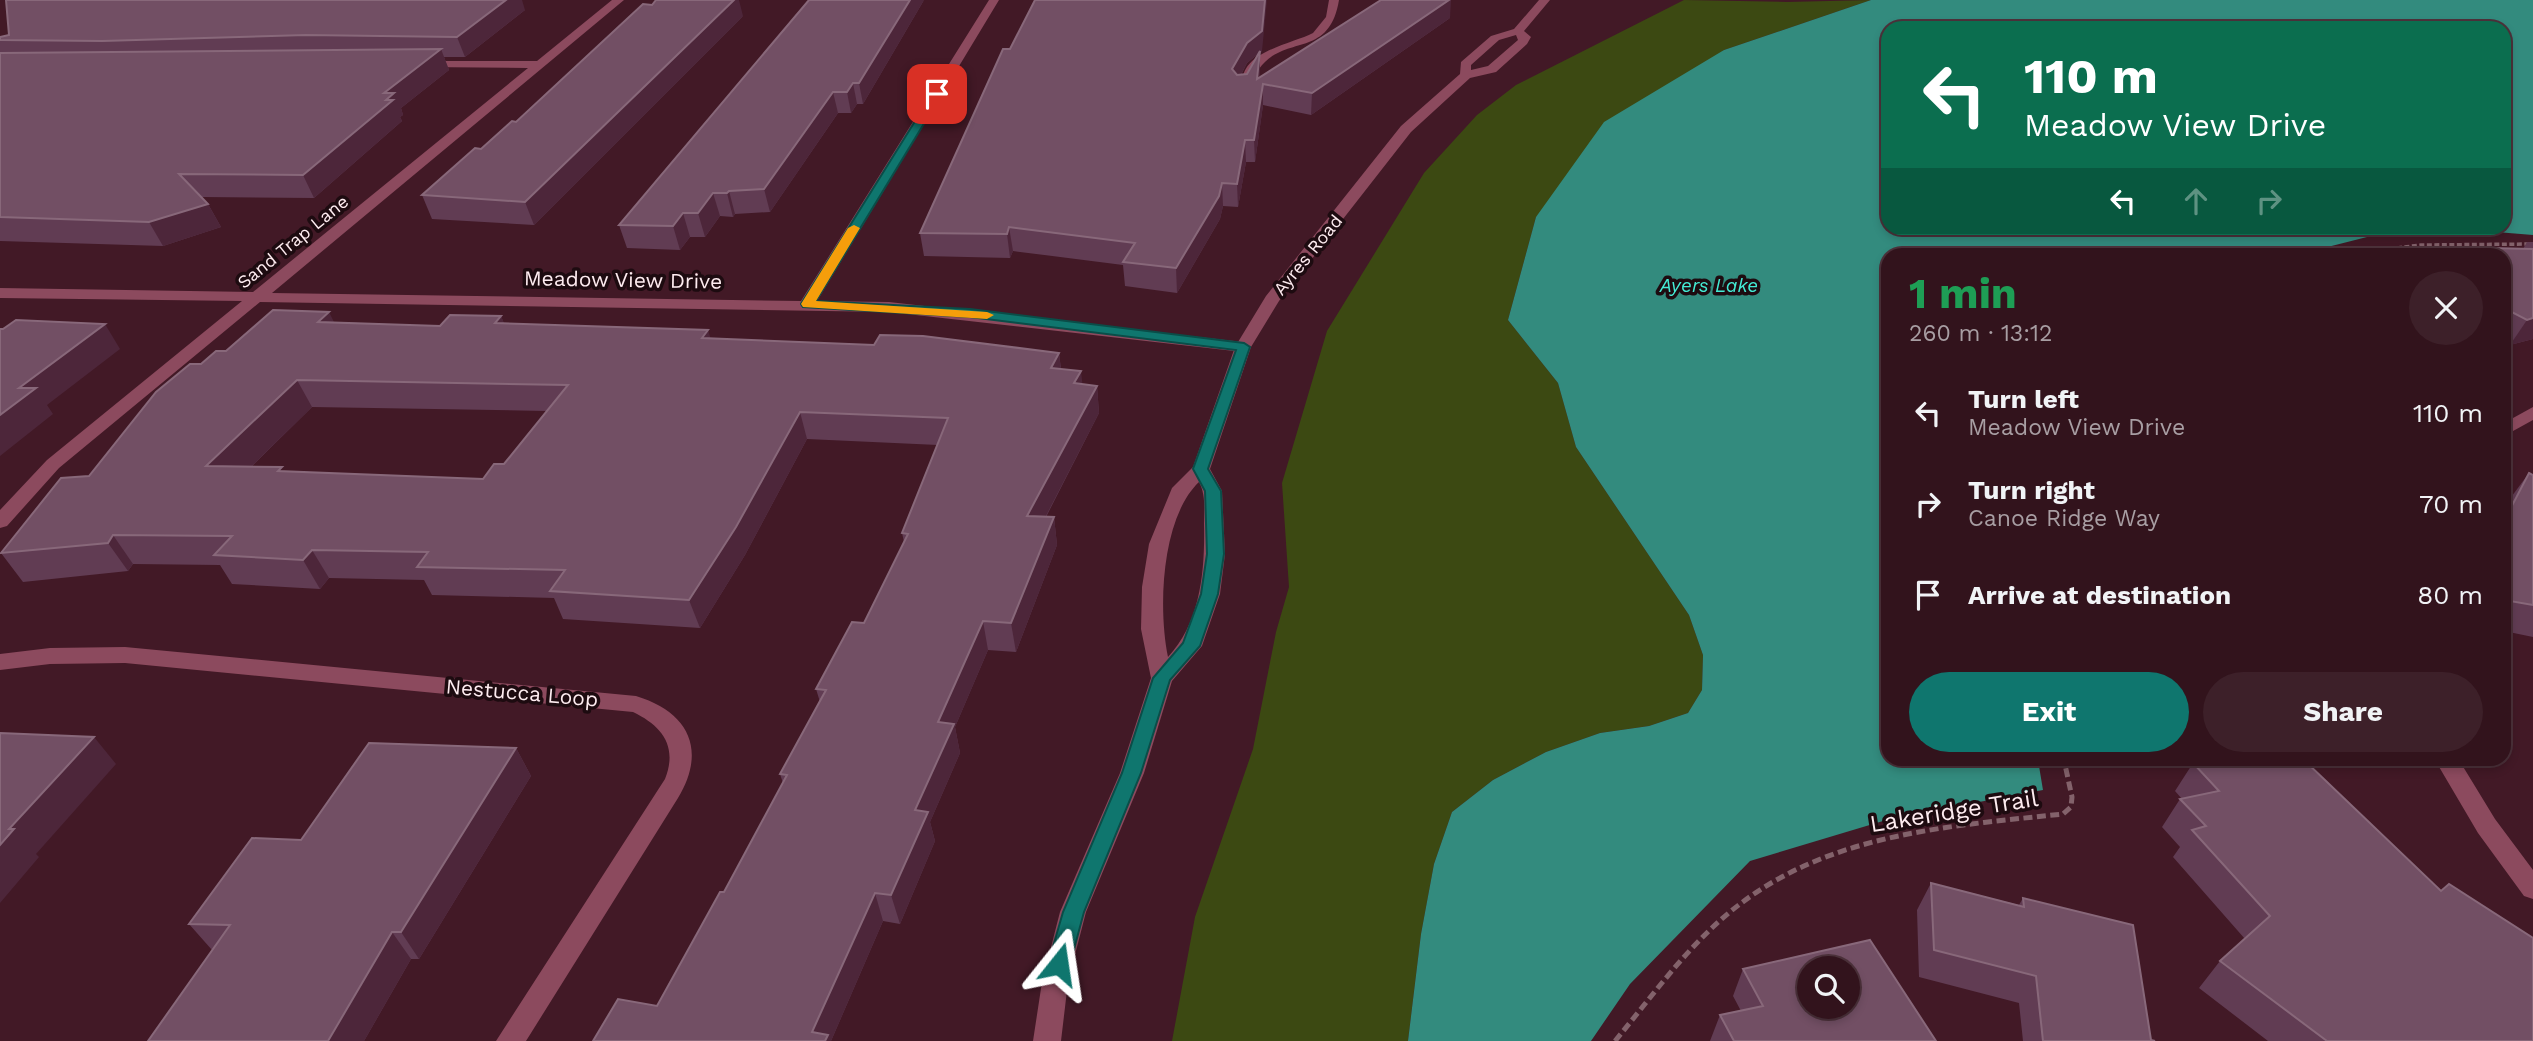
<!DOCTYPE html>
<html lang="en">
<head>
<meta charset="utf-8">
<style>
  body { margin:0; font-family:"Work Sans",sans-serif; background:#3d2029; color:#f1f3f6; height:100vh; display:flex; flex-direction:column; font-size:26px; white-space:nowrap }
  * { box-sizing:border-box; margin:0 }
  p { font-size:23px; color:#a89ea3 }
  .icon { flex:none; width:38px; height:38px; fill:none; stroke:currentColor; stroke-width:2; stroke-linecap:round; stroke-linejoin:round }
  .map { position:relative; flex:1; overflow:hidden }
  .side { position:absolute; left:1881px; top:248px; width:630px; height:518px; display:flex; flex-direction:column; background:#32131c; border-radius:21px; box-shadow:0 4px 10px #0003,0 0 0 2px #4d323b }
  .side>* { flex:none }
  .top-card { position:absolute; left:1881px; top:21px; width:630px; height:214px; border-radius:21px; box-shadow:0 4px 10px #0003,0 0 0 2px #4d323b; background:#0b6e4f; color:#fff; overflow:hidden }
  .buttons { position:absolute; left:1797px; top:956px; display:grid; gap:14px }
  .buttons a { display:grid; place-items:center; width:63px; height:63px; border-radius:50%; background:#32131c; box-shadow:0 4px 10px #0003,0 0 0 2px #4d323b; font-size:35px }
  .pin { position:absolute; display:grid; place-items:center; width:60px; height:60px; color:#fff; margin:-30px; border-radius:14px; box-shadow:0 4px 10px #0006 }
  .me { position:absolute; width:77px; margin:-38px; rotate:15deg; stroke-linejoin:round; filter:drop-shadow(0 0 5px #0008) }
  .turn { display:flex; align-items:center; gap:24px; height:147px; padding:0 28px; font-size:32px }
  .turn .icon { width:91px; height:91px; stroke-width:2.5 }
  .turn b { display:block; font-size:49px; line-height:60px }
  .lanes { display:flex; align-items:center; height:66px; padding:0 28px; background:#0003; justify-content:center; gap:35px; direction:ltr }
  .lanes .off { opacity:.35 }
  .round { display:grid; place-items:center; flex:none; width:74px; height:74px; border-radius:37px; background:#3d2029 }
  .summary { display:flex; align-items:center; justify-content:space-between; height:119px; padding:0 28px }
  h1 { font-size:42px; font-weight:700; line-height:52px; color:#1e9e55 }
  .primary-button { display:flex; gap:14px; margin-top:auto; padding:14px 28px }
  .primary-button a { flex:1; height:80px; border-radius:42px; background:#0f766e; color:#fff; font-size:28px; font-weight:700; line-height:80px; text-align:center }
  .primary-button a+a { background:#3d2029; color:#f1f3f6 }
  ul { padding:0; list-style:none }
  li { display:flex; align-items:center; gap:21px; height:91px; padding:0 28px }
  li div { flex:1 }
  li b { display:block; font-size:26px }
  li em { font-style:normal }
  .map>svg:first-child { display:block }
  .green { fill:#3c4912 }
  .water { fill:#338b7e; fill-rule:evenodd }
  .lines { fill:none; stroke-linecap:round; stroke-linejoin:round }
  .path-far1 { stroke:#83626b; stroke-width:3.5; stroke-dasharray:5 2.5; stroke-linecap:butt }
  .path { stroke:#83626b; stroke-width:5; stroke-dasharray:9 4.5; stroke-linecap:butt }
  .minor { fill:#8c4a5e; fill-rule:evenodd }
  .tertiary { fill:#8c4a5e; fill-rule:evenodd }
  .wall { fill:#613c53; fill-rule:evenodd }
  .shaded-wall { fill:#4d263a }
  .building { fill:#724f64; stroke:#88687a; stroke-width:2; fill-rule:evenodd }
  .route { fill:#0f766e; stroke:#0a4d48; stroke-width:2 }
  .slow { fill:#f59e0b }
  .labels { text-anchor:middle; stroke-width:7; stroke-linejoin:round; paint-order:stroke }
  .far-street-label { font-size:18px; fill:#feecf0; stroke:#1d0b10 }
  .far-water-label { font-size:19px; font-style:italic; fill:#44ebd5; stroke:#1d0b10 }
  .street-label { font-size:21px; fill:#feecf0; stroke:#1d0b10 }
  .near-street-label { font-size:24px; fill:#feecf0; stroke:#1d0b10 }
</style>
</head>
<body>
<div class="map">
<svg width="2533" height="1041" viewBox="0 0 2533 1041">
  <rect width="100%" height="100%" fill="#421926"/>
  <path class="green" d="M 1684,0 L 1787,2 L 1871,0 L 1724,50 L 1536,217 L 1508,320 L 1558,383 L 1576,447 L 1689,615 L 1703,655 L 1702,690 L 1688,713 L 1649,726 L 1600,733 L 1546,752 L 1493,780 L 1452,812 L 1434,864 L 1421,934 L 1408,1041 L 1172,1041 L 1195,917 L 1253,749 L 1276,632 L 1289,587 L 1282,483 L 1327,331 L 1424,173 L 1477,115 L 1516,85 Z"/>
  <path class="water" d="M 1871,0 L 2533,0 L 2533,235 L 2472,230 L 2367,237 L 2292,256 L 1888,256 L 1888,760 L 2038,760 L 2043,790 L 1893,818 L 1750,861 L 1630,984 L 1591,1041 L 1408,1041 L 1421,934 L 1434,864 L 1452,812 L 1493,780 L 1546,752 L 1600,733 L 1649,726 L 1688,713 L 1702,690 L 1703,655 L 1689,615 L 1576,447 L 1558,383 L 1508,320 L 1536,217 L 1604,122 L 1724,50 ZM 1888,28 L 2504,28 L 2504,228 L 1888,228 Z"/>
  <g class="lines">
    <path class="path-far1" d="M 2330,256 L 2421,245 L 2533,244"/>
    <path class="path" d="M 1615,1041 C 1654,994 1691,941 1740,904 C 1833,833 1951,826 2063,814 L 2071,807 L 2072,797 L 2064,760"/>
    <g class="minor">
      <path d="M 612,0 L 624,0 L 272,293 L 801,301 L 989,0 L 999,0 L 817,301 L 889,302 L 1243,342 L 1251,347 L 1243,352 L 889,312 L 260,302 L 59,468 L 7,526 L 0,528 L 0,510 L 47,460 L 242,301 L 0,298 L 0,288 L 253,292 L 528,68 L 421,67 L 417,65 L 417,61 L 537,61 Z"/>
      <path d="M 1329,0 L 1339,0 C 1329,60 1285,33 1259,69 C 1256,73 1254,79 1251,84 L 1243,84 C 1239,52 1292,44 1313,33 L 1326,17 Z"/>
      <path d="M 2533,407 L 2533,420 L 2504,436 L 2504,423 Z"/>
      <path d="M 125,647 L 636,696 C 689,712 707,750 678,798 L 526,1041 L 496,1041 L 665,779 C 678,746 662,726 633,712 L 125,663 L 50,664 L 0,670 L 0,654 L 50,648 Z"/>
      <path d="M 2435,760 L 2459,760 L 2495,819 L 2533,870 L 2533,899 L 2524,896 L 2478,833 Z"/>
    </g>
    <path class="tertiary" d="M 1539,0 L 1550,0 L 1524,31 L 1531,37 L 1527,44 L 1496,72 L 1470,78 L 1411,132 L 1279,301 L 1251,347 L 1210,469 L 1222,491 L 1225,554 L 1220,594 L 1202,646 L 1172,681 L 1144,773 L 1086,912 L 1068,982 L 1061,1041 L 1033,1041 L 1042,982 L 1060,912 L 1120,773 L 1151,678 L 1141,629 L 1142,587 L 1149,544 L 1172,488 L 1193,467 L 1235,347 L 1266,296 L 1401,126 L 1460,74 L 1461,62 L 1491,36 L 1514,29 ZM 1516,35 L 1518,40 L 1488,66 L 1471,70 L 1471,65 L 1499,40 ZM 1199,482 C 1206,495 1204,509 1204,524 C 1205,570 1201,622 1168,657 C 1158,609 1161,518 1199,482 Z"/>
  </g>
  <g class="wall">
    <path d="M 924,0 L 863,104 L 857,104 L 851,113 L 838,113 L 770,212 L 735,214 L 733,217 L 720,216 L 705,237 L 690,237 L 680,250 L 627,248 L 619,225 Z"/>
    <path d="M 525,10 L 465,57 L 444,57 L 449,70 L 401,108 L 403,115 L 400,117 L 402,121 L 314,198 L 202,197 L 208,204 L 221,227 L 163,246 L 0,241 L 0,37 Z"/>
    <path d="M 743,16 L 534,225 L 432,219 L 422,195 L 516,122 Z"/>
    <path d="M 1450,18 L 1311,115 L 1263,105 L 1255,162 L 1246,162 L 1238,207 L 1223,206 L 1220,219 L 1177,293 L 1125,286 L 1123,265 L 1013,251 L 1010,258 L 924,256 L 920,233 L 1262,51 L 1260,53 L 1259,78 ZM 1258,54 L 1247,74 L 1241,75 L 1247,63 Z"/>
    <path d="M 2527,242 L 2533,242 L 2533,339 L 2510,345 L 2504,342 L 2504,256 L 2523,249 Z"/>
    <path d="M 501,316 L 504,324 L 710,339 L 1059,353 L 1061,369 L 1082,384 L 1097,386 L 1099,413 L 1046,517 L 1054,517 L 1057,545 L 1016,652 L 988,650 L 955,727 L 960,753 L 930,822 L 935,841 L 900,924 L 883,921 L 831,1041 L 593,1041 L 657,1006 L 724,892 L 783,783 L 780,774 L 820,702 L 816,689 L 864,623 L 904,542 L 902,533 L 938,445 L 807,439 L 745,555 L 700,628 L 563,619 L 554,598 L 432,595 L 424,580 L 329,578 L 320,589 L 232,584 L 220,565 L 133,564 L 128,571 L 23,582 L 1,553 L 89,476 L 201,364 L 226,351 L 334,322 L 440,326 ZM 312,407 L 547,411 L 504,464 L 483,479 L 285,471 L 251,467 Z"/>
    <path d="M 2529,473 L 2533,475 L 2533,637 L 2504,631 L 2504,510 L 2509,500 Z"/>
    <path d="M 516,748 L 531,776 L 419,959 L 411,959 L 364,1041 L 148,1041 L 212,950 L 189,924 L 301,840 Z"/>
    <path d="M 2193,763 L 2533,1041 L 2268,1041 L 2199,988 L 2220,961 L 2245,939 L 2173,857 L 2180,847 L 2162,827 L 2180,799 L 2182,799 L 2175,791 Z"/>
    <path d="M 1931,883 L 2019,905 L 2023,898 L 2151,1040 L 2155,1041 L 2023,1041 L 2019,1003 L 1919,977 L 1917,910 Z"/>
    <path d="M 1743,969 L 1936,1041 L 1710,1041 L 1720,1015 L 1741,1011 L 1733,996 Z"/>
  </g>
  <g class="shaded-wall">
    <path d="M 506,0 L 522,0 L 525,10 L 465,57 L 457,37 Z"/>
    <path d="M 734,0 L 739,0 L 743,16 L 534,225 L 525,202 Z"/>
    <path d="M 910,0 L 924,0 L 863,104 L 859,83 Z"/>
    <path d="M 1265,0 L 1267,0 L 1262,51 L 1260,53 L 1260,72 L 1257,101 L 1257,79 L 1259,53 L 1247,63 L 1233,90 L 1232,69 Z"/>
    <path d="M 1449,0 L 1451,0 L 1450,18 L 1311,115 L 1312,93 Z"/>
    <path d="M 441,49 L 449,70 L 401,108 L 403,115 L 400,117 L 402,121 L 314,198 L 303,175 L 384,93 Z"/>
    <path d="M 853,83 L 857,104 L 851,113 L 847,92 Z"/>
    <path d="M 1263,84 L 1263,105 L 1255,162 L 1254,140 Z"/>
    <path d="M 833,92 L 838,113 L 770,212 L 764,189 Z"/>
    <path d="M 1245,140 L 1246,162 L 1238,207 L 1237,184 Z"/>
    <path d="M 1222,183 L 1223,206 L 1220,219 L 1177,293 L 1176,268 Z"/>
    <path d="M 729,191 L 735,214 L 733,217 L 727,193 Z"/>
    <path d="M 713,193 L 720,216 L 705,237 L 698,213 Z"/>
    <path d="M 208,204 L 221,227 L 163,246 L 149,222 Z"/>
    <path d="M 683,213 L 690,237 L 680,250 L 673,226 Z"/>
    <path d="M 1009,227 L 1013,251 L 1010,258 L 1007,234 Z"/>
    <path d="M 329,312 L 342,338 L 318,322 Z"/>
    <path d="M 501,316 L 512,342 L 495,323 Z"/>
    <path d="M 2533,318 L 2533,339 L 2510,345 L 2527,320 Z"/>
    <path d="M 105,324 L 120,349 L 47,405 L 53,414 L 0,456 L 0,415 L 19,388 Z"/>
    <path d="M 708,330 L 716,356 L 702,338 Z"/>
    <path d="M 1059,353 L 1062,380 L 1051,368 Z"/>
    <path d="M 1081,371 L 1084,398 L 1074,383 Z"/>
    <path d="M 297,380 L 312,407 L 223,494 L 206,466 Z"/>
    <path d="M 1097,386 L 1099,413 L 1031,545 L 1027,516 Z"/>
    <path d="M 800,412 L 807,439 L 745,555 L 700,628 L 689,600 Z"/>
    <path d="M 1054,517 L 1057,545 L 1016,652 L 1011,623 Z"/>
    <path d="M 113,535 L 133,564 L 128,571 L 108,543 Z"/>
    <path d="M 312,550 L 329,578 L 320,589 L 303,560 Z"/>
    <path d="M 983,621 L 988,650 L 955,727 L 960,753 L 930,822 L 935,841 L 900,924 L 891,895 L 915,810 L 938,722 Z"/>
    <path d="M 94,737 L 116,764 L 36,854 L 39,857 L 0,903 L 0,845 L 9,829 Z"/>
    <path d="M 516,748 L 531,776 L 419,959 L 401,932 Z"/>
    <path d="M 875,893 L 883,921 L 831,1041 L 816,1041 L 812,1032 Z"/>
    <path d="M 392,932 L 411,959 L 364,1041 L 328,1041 Z"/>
  </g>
  <g class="building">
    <path d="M 6,0 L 506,0 L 457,37 L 306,35 L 102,41 L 0,40 L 0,37 L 9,35 Z"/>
    <path d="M 656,0 L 734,0 L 525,202 L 422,195 L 475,148 L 481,149 L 512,121 L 516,122 L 643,4 L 652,5 Z"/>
    <path d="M 809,0 L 910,0 L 859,83 L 853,83 L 847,92 L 833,92 L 764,189 L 729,191 L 727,193 L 713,193 L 698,213 L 683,213 L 673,226 L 619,225 Z"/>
    <path d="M 1035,0 L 1265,0 L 1262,31 L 1247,43 L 1232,69 L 1237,75 L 1247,74 L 1260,51 L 1257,79 L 1381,0 L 1449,0 L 1312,93 L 1263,84 L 1254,140 L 1245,140 L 1237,184 L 1222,183 L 1219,196 L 1176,268 L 1123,262 L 1135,243 L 1009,227 L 1007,234 L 920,233 L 1003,49 L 1010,49 Z"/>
    <path d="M 441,49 L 384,93 L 394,93 L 386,100 L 393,100 L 303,175 L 179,174 L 208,204 L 149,222 L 0,217 L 0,53 Z"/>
    <path d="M 2445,247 L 2533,249 L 2533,318 L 2527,320 L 2506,309 L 2504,311 L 2504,256 L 2409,256 Z"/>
    <path d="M 273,310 L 329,312 L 318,322 L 440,326 L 450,315 L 501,316 L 495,323 L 708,330 L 702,338 L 874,345 L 880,335 L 923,336 L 1059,353 L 1051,368 L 1081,371 L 1074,383 L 1097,386 L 1027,516 L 1054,517 L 1011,623 L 983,621 L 938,722 L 954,724 L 915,810 L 928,812 L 891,895 L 875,893 L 812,1032 L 828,1035 L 825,1041 L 593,1041 L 618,999 L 657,1006 L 720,892 L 724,892 L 787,775 L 780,774 L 826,690 L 816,689 L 852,622 L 864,623 L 908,534 L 902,533 L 948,418 L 800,412 L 736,527 L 689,600 L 550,591 L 565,570 L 417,567 L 428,552 L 312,550 L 303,560 L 214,555 L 232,536 L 113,535 L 108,543 L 1,553 L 61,478 L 89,476 L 156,392 L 190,364 L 201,364 L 216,351 L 226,351 ZM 297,380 L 568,385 L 504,464 L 494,464 L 483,479 L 278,471 L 282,467 L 206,466 Z"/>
    <path d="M 16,320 L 105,324 L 19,388 L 36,388 L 0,415 L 0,329 L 3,329 Z"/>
    <path d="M 2529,473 L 2533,475 L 2533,605 L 2504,600 L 2504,521 Z"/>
    <path d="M 0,733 L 94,737 L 9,829 L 14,829 L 0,845 Z"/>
    <path d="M 369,743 L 516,748 L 401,932 L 392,932 L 328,1041 L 148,1041 L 230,925 L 189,924 L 252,838 L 301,840 Z"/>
    <path d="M 2211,760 L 2304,760 L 2441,891 L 2449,884 L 2533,938 L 2533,1041 L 2327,1041 L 2220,961 L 2270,916 L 2192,830 L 2206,826 L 2180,799 L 2219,791 L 2193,763 Z"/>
    <path d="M 1931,883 L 2024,907 L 2023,898 L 2133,925 L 2151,1040 L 2155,1041 L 2043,1041 L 2036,976 L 1934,950 Z"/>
    <path d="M 1870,940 L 1936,1041 L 1734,1041 L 1720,1015 L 1763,1006 L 1743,969 ZM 1810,968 L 1848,968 L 1848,1006 L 1810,1006 Z"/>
  </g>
  <path class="route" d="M 937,91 L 942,94 L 816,301 L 970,309 L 1244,343 L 1250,347 L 1208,469 L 1221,491 L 1224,554 L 1218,594 L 1200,646 L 1170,680 L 1141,773 L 1084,912 L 1070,964 L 1067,971 L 1059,973 L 1052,971 L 1048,964 L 1063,912 L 1122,773 L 1153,678 L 1183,643 L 1201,594 L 1207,554 L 1205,491 L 1193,469 L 1236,350 L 970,317 L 803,307 L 801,304 L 932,94 Z"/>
  <path class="slow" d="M 854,225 L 860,228 L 816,301 L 987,312 L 994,315 L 987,319 L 803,307 L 801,304 L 848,228 Z"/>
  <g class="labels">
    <g class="far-street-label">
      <text transform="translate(293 242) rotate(-39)" y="6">Sand Trap Lane</text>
      <text transform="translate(1308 255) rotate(-51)" y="6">Ayres Road</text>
    </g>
    <g class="far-water-label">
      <text x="1709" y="292">Ayers Lake</text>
    </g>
    <g class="street-label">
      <text transform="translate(623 280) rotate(1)" y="7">Meadow View Drive</text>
      <text transform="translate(522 693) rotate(5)" y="7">Nestucca Loop</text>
    </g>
    <g class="near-street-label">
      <text transform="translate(1954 811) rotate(-9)" y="8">Lakeridge Trail</text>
    </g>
  </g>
</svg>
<div class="buttons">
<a><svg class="icon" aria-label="search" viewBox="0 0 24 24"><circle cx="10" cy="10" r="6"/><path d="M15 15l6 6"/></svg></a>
</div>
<div class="pin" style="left:937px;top:94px;background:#d93025"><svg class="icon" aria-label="arrive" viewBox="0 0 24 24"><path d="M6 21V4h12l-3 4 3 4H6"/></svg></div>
<svg class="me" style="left:1059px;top:964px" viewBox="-20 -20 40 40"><path d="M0-17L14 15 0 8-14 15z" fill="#0f766e" stroke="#fff" stroke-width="4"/></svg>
<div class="top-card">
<div class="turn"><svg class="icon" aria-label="left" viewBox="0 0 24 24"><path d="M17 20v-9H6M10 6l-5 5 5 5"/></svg><div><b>110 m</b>Meadow View Drive</div></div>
<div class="lanes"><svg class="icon" aria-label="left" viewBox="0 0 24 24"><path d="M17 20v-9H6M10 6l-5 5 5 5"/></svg><svg class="icon off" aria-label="ahead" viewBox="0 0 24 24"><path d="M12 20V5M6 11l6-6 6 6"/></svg><svg class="icon off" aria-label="right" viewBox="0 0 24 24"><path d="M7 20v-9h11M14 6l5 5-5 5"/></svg></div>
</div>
<section class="side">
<div class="summary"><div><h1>1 min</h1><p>260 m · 13:12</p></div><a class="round"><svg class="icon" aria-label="close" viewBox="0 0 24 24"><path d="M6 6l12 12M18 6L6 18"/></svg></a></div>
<ul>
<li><svg class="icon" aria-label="left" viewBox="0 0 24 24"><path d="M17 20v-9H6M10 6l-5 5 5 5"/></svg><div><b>Turn left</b><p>Meadow View Drive</p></div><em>110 m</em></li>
<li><svg class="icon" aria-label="right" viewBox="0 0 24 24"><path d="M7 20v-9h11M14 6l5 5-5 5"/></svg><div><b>Turn right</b><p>Canoe Ridge Way</p></div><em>70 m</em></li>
<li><svg class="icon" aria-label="arrive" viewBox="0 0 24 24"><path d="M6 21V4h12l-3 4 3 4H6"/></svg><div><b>Arrive at destination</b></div><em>80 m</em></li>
</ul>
<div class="primary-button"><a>Exit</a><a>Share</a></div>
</section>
</div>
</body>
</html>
